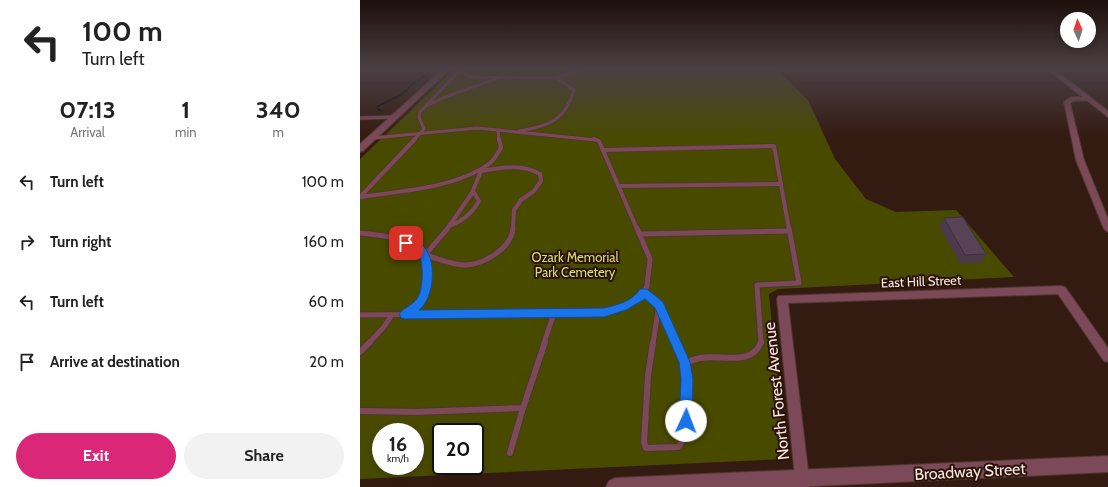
<!DOCTYPE html>
<html lang="en">
<head>
<meta charset="utf-8">
<style>
  body { margin:0; font-family:Cabin,sans-serif; background:#f2f2f2; color:#222; height:100vh; display:flex; flex-direction:column; font-size:15px; white-space:nowrap }
  * { box-sizing:border-box; margin:0 }
  p { font-size:13px; color:#767676 }
  .icon { flex:none; width:22px; height:22px; fill:none; stroke:currentColor; stroke-width:2; stroke-linecap:round; stroke-linejoin:round }
  .map { position:relative; flex:1; overflow:hidden }
  .panel { display:flex; flex-direction:column; background:#fff; width:360px }
  .panel>* { flex:none }
  .guide { background:#fff; color:#222; overflow:hidden }
  .needle { width:26px; rotate:357deg }
  .controls { position:absolute; left:700px; top:12px; display:grid; gap:8px }
  .controls a { display:grid; place-items:center; width:36px; height:36px; border-radius:50%; background:#fff; box-shadow:0 2px 6px #0003; font-size:20px }
  .speed { position:absolute; left:12px; top:423px; display:flex; gap:8px; font-size:20px; font-weight:700; text-align:center }
  .speed>* { display:grid; place-content:center; width:52px; height:52px; border-radius:50%; background:#fff; box-shadow:0 2px 6px #0003; line-height:1 }
  .speed small { font-size:10px; font-weight:400 }
  .speed .limit { border:2px solid #111; border-radius:6px; background:#fff; color:#111 }
  .pin { position:absolute; display:grid; place-items:center; width:34px; height:34px; color:#fff; margin:-17px; border-radius:8px; box-shadow:0 2px 6px #0006 }
  .me { position:absolute; width:44px; margin:-22px; rotate:2deg; stroke-linejoin:round; filter:drop-shadow(0 0 3px #0008) }
  .turn { display:flex; align-items:center; gap:14px; height:84px; padding:0 16px; font-size:18px }
  .turn .icon { width:52px; height:52px; stroke-width:2.5 }
  .turn b { display:block; font-size:28px; line-height:34px }
  .eta { display:flex; justify-content:space-evenly; align-items:center; height:68px; text-align:center }
  .eta b { font-size:24px; font-weight:800; line-height:28px }
  .action { display:flex; gap:8px; margin-top:auto; padding:8px 16px }
  .action a { flex:1; height:46px; border-radius:24px; background:#db2777; color:#fff; font-size:16px; font-weight:800; line-height:46px; text-align:center }
  .action a+a { background:#f2f2f2; color:#222 }
  ul { padding:0; list-style:none }
  li { display:flex; align-items:center; gap:12px; height:60px; padding:0 16px }
  li div { flex:1 }
  li b { display:block; font-size:15px }
  li em { font-style:normal }
  main { display:flex; flex:1; min-height:0 }
  .map>svg:first-child { display:block }
  .green { fill:#484a00; fill-rule:evenodd }
  .lines { fill:none; stroke-linecap:round; stroke-linejoin:round }
  .stream { stroke:#020d0d; stroke-width:1.5 }
  .service-far3-casing { stroke:#4f372f; stroke-width:4.5 }
  .service-far2-casing { stroke:#4f372f; stroke-width:5.5 }
  .service-far1-casing { stroke:#4f372f; stroke-width:7 }
  .service-casing { stroke:#4f372f; stroke-width:8 }
  .minor-casing { stroke:#4f372f; stroke-width:2 }
  .tertiary-casing { stroke:#4f372f; stroke-width:2 }
  .service-far3 { stroke:#7b4958; stroke-width:3 }
  .service-far2 { stroke:#7b4958; stroke-width:4 }
  .service-far1 { stroke:#7b4958; stroke-width:5 }
  .service { stroke:#7b4958; stroke-width:6 }
  .minor { fill:#7b4958; fill-rule:evenodd }
  .tertiary { fill:#7b4958; fill-rule:evenodd }
  .wall { fill:#4c394a }
  .building { fill:#584256; stroke:#3e2e3c }
  .route { fill:#1a73e8; stroke:#114b97 }
  .labels { text-anchor:middle; stroke-width:4; stroke-linejoin:round; paint-order:stroke }
  .park-label { font-size:13px; fill:#d5dc75; stroke:#2a1209 }
  .street-label { font-size:13px; fill:#f8e6df; stroke:#2a1209 }
  .near-street-label { font-size:16px; fill:#f8e6df; stroke:#2a1209 }
</style>
</head>
<body>
<main>
<section class="panel">
<div class="guide">
<div class="turn"><svg class="icon" aria-label="left" viewBox="0 0 24 24"><path d="M17 20v-9H6M10 6l-5 5 5 5"/></svg><div><b>100 m</b>Turn left</div></div>
</div>
<div class="eta">
<div><b>07:13</b><p>Arrival</p></div>
<div><b>1</b><p>min</p></div>
<div><b>340</b><p>m</p></div>
</div>
<ul>
<li><svg class="icon" aria-label="left" viewBox="0 0 24 24"><path d="M17 20v-9H6M10 6l-5 5 5 5"/></svg><div><b>Turn left</b></div><em>100 m</em></li>
<li><svg class="icon" aria-label="right" viewBox="0 0 24 24"><path d="M7 20v-9h11M14 6l5 5-5 5"/></svg><div><b>Turn right</b></div><em>160 m</em></li>
<li><svg class="icon" aria-label="left" viewBox="0 0 24 24"><path d="M17 20v-9H6M10 6l-5 5 5 5"/></svg><div><b>Turn left</b></div><em>60 m</em></li>
<li><svg class="icon" aria-label="arrive" viewBox="0 0 24 24"><path d="M6 21V4h12l-3 4 3 4H6"/></svg><div><b>Arrive at destination</b></div><em>20 m</em></li>
</ul>
<div class="action"><a>Exit</a><a>Share</a></div>
</section>
<div class="map">
<svg width="748" height="487" viewBox="0 0 748 487">
  <rect width="100%" height="100%" fill="#341b12"/>
  <path class="green" d="M 94,69 L 416,69 L 448,100 L 475,159 L 506,199 L 536,212 L 596,210 L 654,277 L 418,289 L 409,294 L 425,459 L 0,479 L 0,159 ZM 21,432 L 55,432 L 55,466 L 21,466 ZM 81,432 L 115,432 L 115,466 L 81,466 Z"/>
  <g class="lines">
    <path class="stream" d="M 21,111 L 17,108 L 18,106 L 41,95 L 56,81 L 66,76 L 71,69"/>
    <g class="service-far3-casing">
      <g id="service-far3">
        <path d="M 101,69 L 107,76 L 113,77 L 196,78 L 224,69"/>
        <path d="M 68,105 L 85,97 L 136,79"/>
        <path d="M 0,118 L 35,117"/>
        <path d="M 138,130 L 139,140"/>
        <path d="M 159,131 C 188,126 205,121 214,90 L 196,78"/>
        <path d="M 13,138 L 117,128 L 236,140"/>
        <path d="M 54,140 L 64,129 L 59,117 L 60,112 L 101,69"/>
      </g>
    </g>
    <g class="service-far2-casing">
      <g id="service-far2">
        <path d="M 234,139 L 239,141 L 277,229"/>
        <path d="M 243,150 L 414,146 L 429,229"/>
        <path d="M 259,186 L 421,184"/>
        <path d="M 0,197 C 41,191 97,188 130,163 C 135,159 138,152 141,148 L 139,139"/>
        <path d="M 0,197 L 55,139"/>
        <path d="M 89,226 C 103,221 112,214 119,201 L 113,191"/>
        <path d="M 87,229 L 112,193 L 121,171 C 141,168 162,163 180,174 L 181,181 L 174,191 L 161,200 L 154,210 L 153,229"/>
      </g>
    </g>
    <g class="service-far1-casing">
      <g id="service-far1">
        <path d="M 88,228 L 65,255 C 77,258 92,265 105,265 C 123,265 152,248 153,228"/>
        <path d="M 0,233 C 16,235 44,237 57,246 C 71,255 70,285 63,298 C 59,305 52,309 45,314"/>
        <path d="M 279,234 L 429,231"/>
        <path d="M 283,292 L 299,305"/>
        <path d="M 299,305 L 316,343"/>
        <path d="M 0,315 L 244,312 L 263,307 L 280,298 L 287,286 L 290,259 L 277,228"/>
        <path d="M 9,343 L 23,328 L 32,315"/>
        <path d="M 184,343 L 194,313"/>
        <path d="M 293,343 L 299,305"/>
        <path d="M 401,343 L 397,285 L 439,283 L 429,228"/>
      </g>
    </g>
    <g class="service-casing">
      <g id="service">
        <path d="M 293,342 L 288,376 L 284,442 L 286,448 L 318,447 C 330,438 328,380 325,365 C 324,357 319,349 316,342"/>
        <path d="M 0,352 L 10,342"/>
        <path d="M 325,363 C 330,361 335,359 340,358 C 360,354 392,367 401,342"/>
        <path d="M 0,411 L 55,412 L 163,408 L 185,342"/>
        <path d="M 150,453 L 163,408"/>
      </g>
    </g>
    <g class="minor-casing">
      <g id="minor">
        <path d="M 711,97 L 727,97 L 730,99 C 724,103 716,98 710,103 L 724,160 L 748,219 L 748,232 L 744,229 L 716,160 L 704,102 Z"/>
        <path d="M 701,286 L 705,287 L 748,348 L 748,362 L 744,361 L 698,294 L 428,303 L 450,487 L 436,487 L 417,299 L 418,296 Z"/>
      </g>
    </g>
    <g class="tertiary-casing">
      <g id="tertiary">
        <path d="M 83,69 L 90,69 L 3,151 L 0,152 L 0,144 Z"/>
        <path d="M 687,69 L 694,69 L 748,111 L 748,117 Z"/>
        <path d="M 748,456 L 748,472 L 436,487 L 246,487 L 249,481 L 255,478 Z"/>
      </g>
    </g>
    <use href="#service-far3" class="service-far3"/>
    <use href="#service-far2" class="service-far2"/>
    <use href="#service-far1" class="service-far1"/>
    <use href="#service" class="service"/>
    <use href="#minor" class="minor"/>
    <use href="#tertiary" class="tertiary"/>
  </g>
  <path class="wall" d="M 584,218 L 626,254 L 620,263 L 600,263 L 579,226 Z"/>
  <path class="building" d="M 603,217 L 626,254 L 605,255 L 584,218 Z"/>
  <linearGradient id="sky" x2="0" y2="1"><stop stop-color="#1d0f0a"/><stop offset="0.5" stop-color="#4a3f44"/><stop offset="1" stop-color="#4a3f44" stop-opacity="0"/></linearGradient>
  <rect width="748" height="137" fill="url(#sky)"/>
  <path class="route" d="M 46,240 C 50,241 57,242 61,244 C 78,257 75,298 59,310 L 244,308 C 257,305 273,301 280,289 L 287,289 L 303,302 L 330,362 L 333,379 L 332,421 L 330,426 L 326,428 L 321,426 L 319,421 L 321,379 L 319,362 L 295,308 L 285,299 L 266,310 L 244,317 L 45,319 L 41,318 L 39,314 C 43,308 51,306 56,300 C 64,291 65,257 55,249 C 52,247 46,247 43,246 L 41,243 Z"/>
  <g class="labels">
    <g class="park-label">
      <text x="215" y="262">Ozark Memorial<tspan x="215" dy="15">Park Cemetery</tspan></text>
    </g>
    <g class="street-label">
      <text transform="translate(561 281) rotate(-2)" y="5">East Hill Street</text>
    </g>
    <g class="near-street-label">
      <text transform="translate(416 391) rotate(-96)" y="6">North Forest Avenue</text>
      <text transform="translate(610 471) rotate(-3)" y="6">Broadway Street</text>
    </g>
  </g>
</svg>
<div class="controls">
<a><svg class="needle" viewBox="-14 -14 28 28"><path d="M0-13l5 13h-10z" fill="#e53935"/><path d="M0 13l5-13h-10z" fill="#767676"/></svg></a>
</div>
<div class="speed"><div>16<small>km/h</small></div><div class="limit">20</div></div>
<div class="pin" style="left:46px;top:243px;background:#d93025"><svg class="icon" aria-label="arrive" viewBox="0 0 24 24"><path d="M6 21V4h12l-3 4 3 4H6"/></svg></div>
<svg class="me" style="left:326px;top:421px" viewBox="-20 -20 40 40"><circle r="19" fill="#fff"/><path d="M0-13L10 11 0 6-10 11z" fill="#1a73e8"/></svg>
</div>
</main>
</body>
</html>
